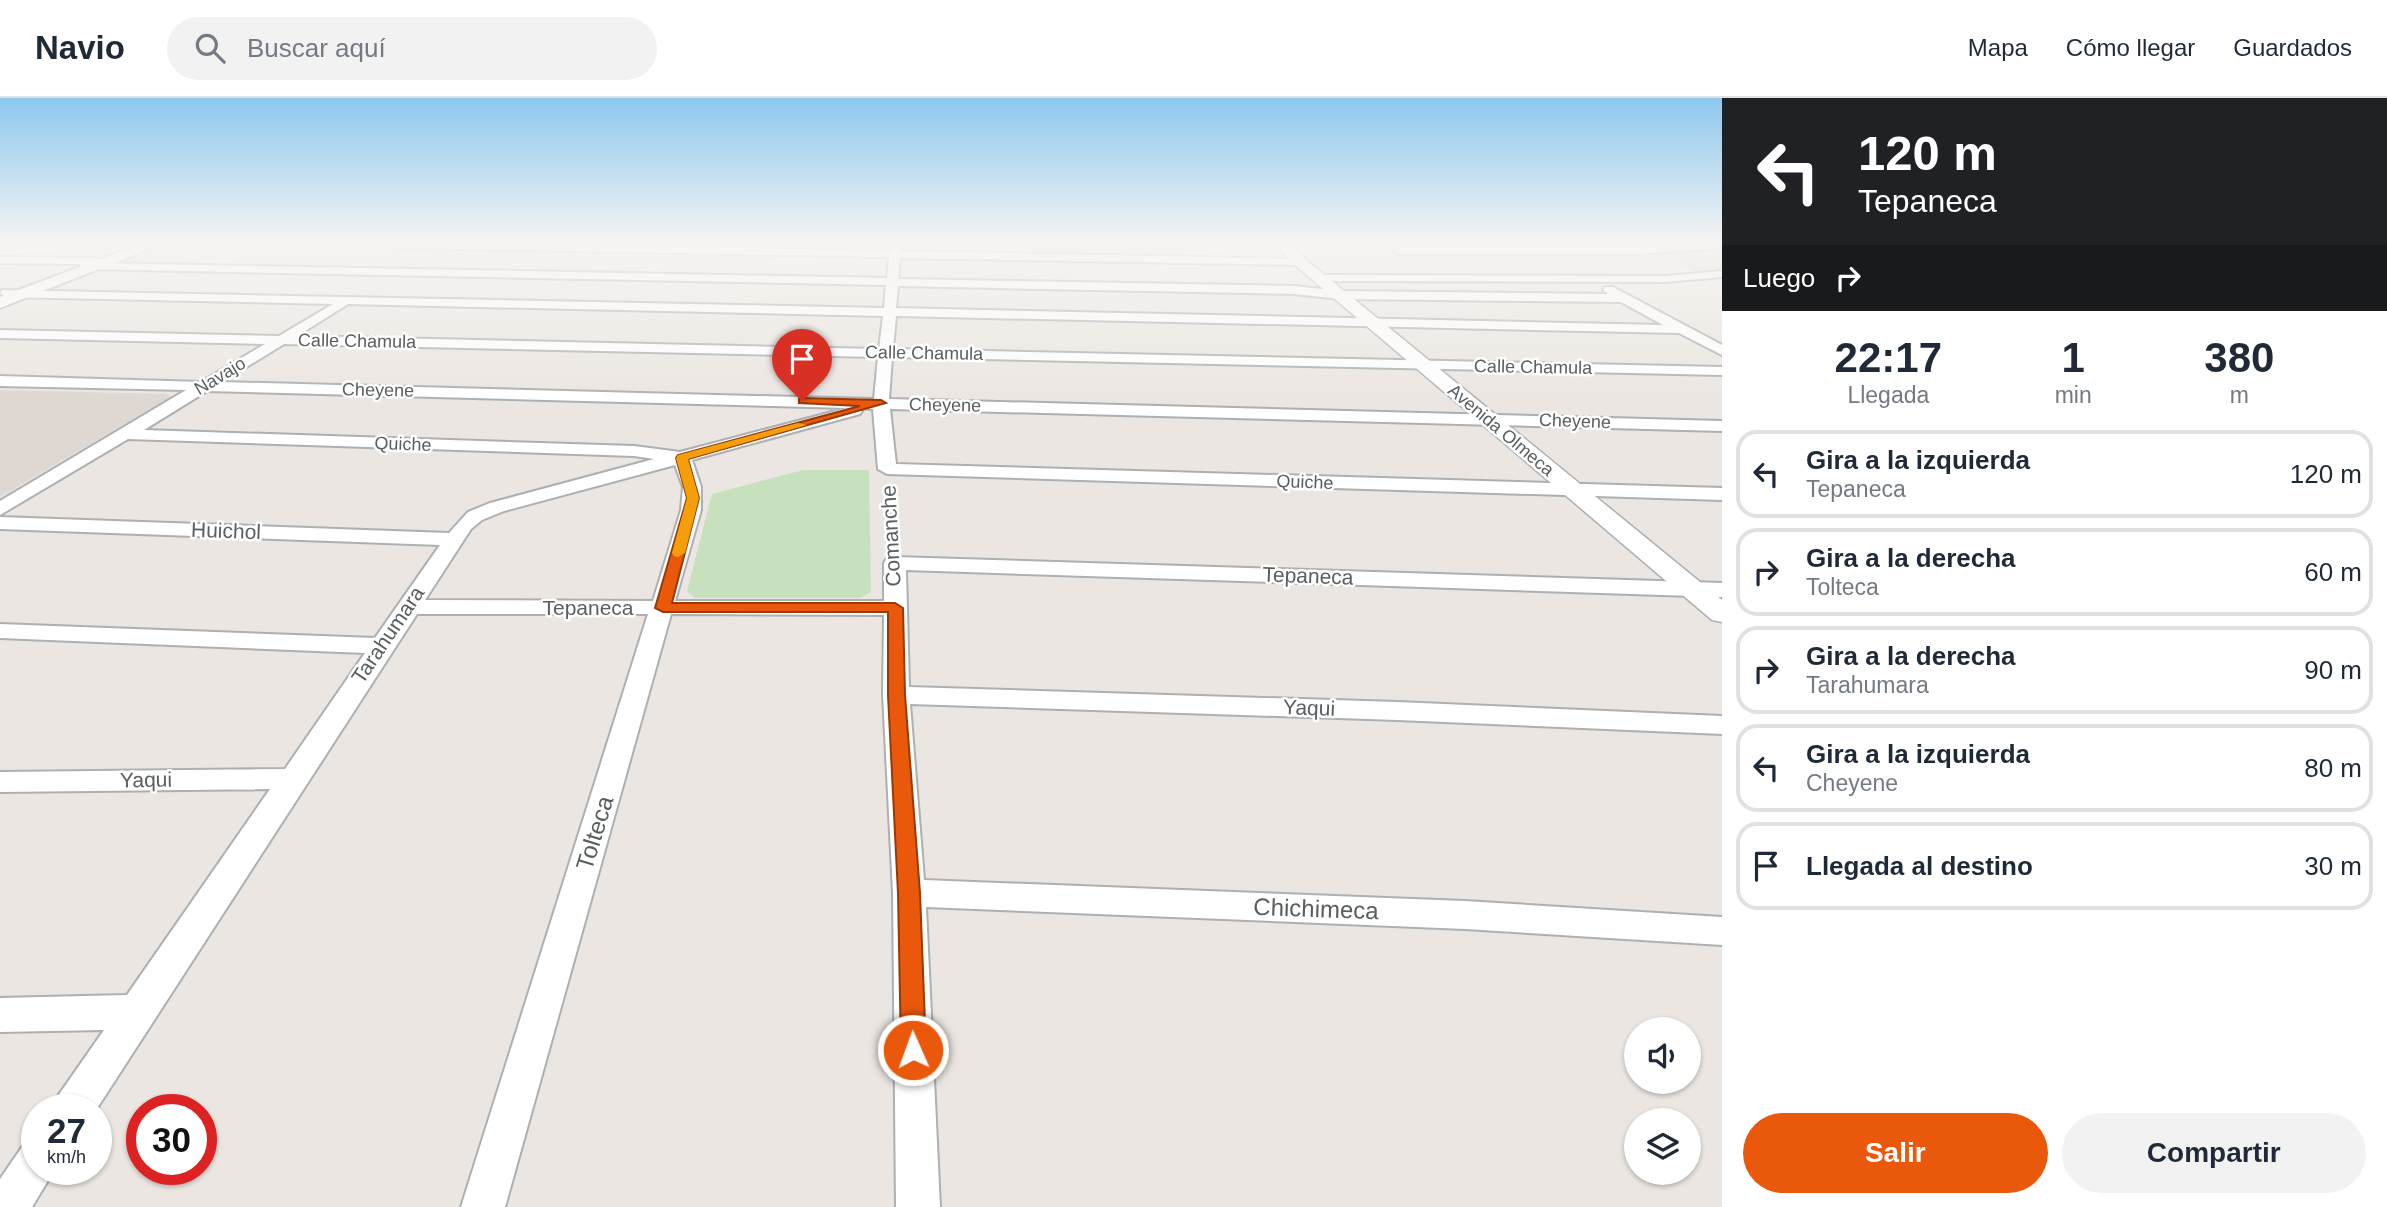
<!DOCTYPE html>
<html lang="es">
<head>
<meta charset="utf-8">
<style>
  body { margin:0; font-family:Helvetica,sans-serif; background:#f2f2f3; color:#1f2937; height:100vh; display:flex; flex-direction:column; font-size:26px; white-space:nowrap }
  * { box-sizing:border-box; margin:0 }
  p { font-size:23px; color:#747a83 }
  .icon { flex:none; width:38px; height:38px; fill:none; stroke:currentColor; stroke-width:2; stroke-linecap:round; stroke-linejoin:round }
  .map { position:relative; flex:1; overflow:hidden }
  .details { display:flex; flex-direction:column; background:#fff; width:665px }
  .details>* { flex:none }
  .guide { background:#202124; color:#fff; overflow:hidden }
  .controls { position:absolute; left:1624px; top:919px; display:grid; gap:14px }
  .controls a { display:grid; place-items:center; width:77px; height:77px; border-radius:50%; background:#fff; box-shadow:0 2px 5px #0004; font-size:35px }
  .speed { position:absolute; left:21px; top:996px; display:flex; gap:14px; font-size:35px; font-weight:700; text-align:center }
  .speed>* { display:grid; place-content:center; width:91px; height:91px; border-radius:50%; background:#fff; box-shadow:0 2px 5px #0004; line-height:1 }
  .speed small { font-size:18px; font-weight:400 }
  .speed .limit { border:10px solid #d22; background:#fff; color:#111 }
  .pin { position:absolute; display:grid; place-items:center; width:60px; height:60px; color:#fff; margin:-72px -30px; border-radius:50% 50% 50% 0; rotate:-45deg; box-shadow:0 0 7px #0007 }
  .pin .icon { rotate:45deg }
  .me { position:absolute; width:77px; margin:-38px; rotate:358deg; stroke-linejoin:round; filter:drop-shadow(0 0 5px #0008) }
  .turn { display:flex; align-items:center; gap:24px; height:147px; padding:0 21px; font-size:32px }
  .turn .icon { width:91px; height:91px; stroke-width:2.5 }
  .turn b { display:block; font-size:49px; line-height:60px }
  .then { display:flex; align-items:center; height:66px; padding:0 21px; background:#0003; gap:14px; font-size:26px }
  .eta { display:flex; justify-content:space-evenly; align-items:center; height:119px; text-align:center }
  .eta b { font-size:42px; font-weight:800; line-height:49px }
  .cta { display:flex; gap:14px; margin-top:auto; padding:14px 21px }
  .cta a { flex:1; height:80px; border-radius:42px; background:#ea580c; color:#fff; font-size:28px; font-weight:800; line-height:80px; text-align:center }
  .cta a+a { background:#f2f2f3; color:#1f2937 }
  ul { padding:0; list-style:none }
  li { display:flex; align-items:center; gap:21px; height:88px; margin:0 14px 10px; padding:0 7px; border:4px solid #e0e1e3; border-radius:21px }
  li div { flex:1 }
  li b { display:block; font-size:26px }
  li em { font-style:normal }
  header { display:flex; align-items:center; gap:42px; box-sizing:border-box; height:98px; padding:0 35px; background:#fff; border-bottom:2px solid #e0e1e3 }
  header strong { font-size:33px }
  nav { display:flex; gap:38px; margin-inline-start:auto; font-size:24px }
  .search { width:490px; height:63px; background:#f2f2f3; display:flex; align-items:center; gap:18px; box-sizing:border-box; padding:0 24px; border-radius:38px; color:#747a83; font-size:26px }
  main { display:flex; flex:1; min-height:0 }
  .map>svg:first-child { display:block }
  .education { fill:#ded7d2 }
  .green { fill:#c7e1bf }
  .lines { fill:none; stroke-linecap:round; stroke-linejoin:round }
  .minor-casing { stroke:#acb0b2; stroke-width:4 }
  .tertiary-casing { stroke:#acb0b2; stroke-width:3 }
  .secondary-casing { stroke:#aeb2b5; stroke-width:4 }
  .path { stroke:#a3d1a4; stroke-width:3.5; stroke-dasharray:5 2.5; stroke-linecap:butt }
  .minor { fill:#fff; fill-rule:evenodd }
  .tertiary { fill:#fff; fill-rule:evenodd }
  .secondary { fill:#fff; fill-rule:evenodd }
  .route { fill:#ea580c; stroke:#983908; stroke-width:2 }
  .slow { fill:#f59e0b }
  .labels { text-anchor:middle; stroke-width:5; stroke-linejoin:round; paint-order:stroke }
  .far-street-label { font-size:18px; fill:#595e60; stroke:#fff }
  .street-label { font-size:21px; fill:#595e60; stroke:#fff }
  .near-street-label { font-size:24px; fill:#595e60; stroke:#fff }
</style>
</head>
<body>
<header>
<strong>Navio</strong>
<div class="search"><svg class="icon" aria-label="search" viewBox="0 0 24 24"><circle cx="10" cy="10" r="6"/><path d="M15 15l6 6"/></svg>Buscar aquí</div>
<nav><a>Mapa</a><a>Cómo llegar</a><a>Guardados</a></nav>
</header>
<main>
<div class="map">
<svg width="1722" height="1109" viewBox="0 0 1722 1109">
  <rect width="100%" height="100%" fill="#ebe6e1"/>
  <g class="education">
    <path d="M 1722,150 L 1722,174 L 1695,174 L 1657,156 Z"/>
    <path d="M 0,292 L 168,296 L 170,299 L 0,399 Z"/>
  </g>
  <path class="green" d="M 803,372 L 869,372 L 871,494 L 860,500 L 695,500 L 687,493 L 712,396 Z"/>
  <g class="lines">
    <g class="minor-casing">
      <g id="minor">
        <path d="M 350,146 L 540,146 L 890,153 L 891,146 L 901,146 L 901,153 L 1300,161 L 1305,164 L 1300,167 L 900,160 L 898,181 L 1294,188 L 1340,193 L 1608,196 L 1603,192 L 1605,189 L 1613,189 L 1722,247 L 1722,257 L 1679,235 L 896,218 L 893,251 L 1722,269 L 1722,277 L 892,259 L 889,301 L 1722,323 L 1722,333 L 890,311 L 896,366 L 1722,390 L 1722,402 L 887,376 L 878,371 L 873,311 L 860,310 L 862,313 L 860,316 L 692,362 L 701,389 L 701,412 L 675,503 L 884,503 L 884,465 L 887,460 L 895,459 L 1722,485 L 1722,499 L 906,472 L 909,589 L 1397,604 L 1722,618 L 1722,636 L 1397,622 L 910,606 L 924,782 L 1465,803 L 1722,819 L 1722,847 L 1465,831 L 926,809 L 940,1109 L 896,1109 L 893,795 L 883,597 L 884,517 L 671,516 L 505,1109 L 461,1109 L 648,516 L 417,516 L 96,1012 L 52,1012 L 58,998 L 104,932 L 0,934 L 0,900 L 127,897 L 270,691 L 0,694 L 0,674 L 285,671 L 365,555 L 0,540 L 0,526 L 375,540 L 440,447 L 0,431 L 0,419 L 449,435 L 468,414 L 490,405 L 654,361 L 634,358 L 128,341 L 0,417 L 0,403 L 186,292 L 0,288 L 0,278 L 201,284 L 265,246 L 0,240 L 0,232 L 279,238 L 333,206 L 6,199 L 0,195 L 2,192 L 884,210 L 886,187 L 84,171 L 80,170 L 80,166 L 0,165 L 0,159 L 95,160 L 99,161 L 99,165 L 887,180 L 889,159 L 355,149 ZM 898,188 L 1294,196 L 1340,201 L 1621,204 L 1663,227 L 896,210 ZM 348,206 L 883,218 L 879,251 L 297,238 ZM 284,246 L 878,259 L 874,301 L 222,284 ZM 207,293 L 847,310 L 680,354 L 634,348 L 144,332 ZM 675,367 L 683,389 L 681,412 L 653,503 L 425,502 L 471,431 L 482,422 L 504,413 Z"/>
        <path d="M 1687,146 L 1722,146 L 1722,150 L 1638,156 L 1399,156 L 1394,153 L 1399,150 L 1638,150 Z"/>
        <path d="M 1722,173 L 1722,179 L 1665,184 L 1324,183 L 1318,180 L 1324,177 L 1665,178 Z"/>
        <path d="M 37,1043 L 37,1071 L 55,1071 L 32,1109 L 0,1109 L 0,1081 L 22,1049 Z"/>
      </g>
    </g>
    <g class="tertiary-casing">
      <path id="tertiary" d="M 1277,146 L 1290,146 L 1305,161 L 1722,502 L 1722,524 L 1712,522 L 1295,167 Z"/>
    </g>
    <g class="secondary-casing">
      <path id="secondary" d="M 141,146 L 162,146 L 0,210 L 0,199 Z"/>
    </g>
    <path class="path" d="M 889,389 L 893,446"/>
    <use href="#minor" class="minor"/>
    <use href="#tertiary" class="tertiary"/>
    <use href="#secondary" class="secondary"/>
  </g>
  <linearGradient id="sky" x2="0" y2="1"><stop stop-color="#8dc8ee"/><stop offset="0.48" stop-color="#f6f4f2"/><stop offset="1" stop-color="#f6f4f2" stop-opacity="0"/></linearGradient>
  <rect width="1722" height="302" fill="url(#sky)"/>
  <path class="route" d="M 802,300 L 881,302 L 886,305 L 688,361 L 699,400 L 672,505 L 895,505 L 903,510 L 905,597 L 920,795 L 926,952 L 922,960 L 913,964 L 905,960 L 901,952 L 898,795 L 888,597 L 888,514 L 663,514 L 655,510 L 687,400 L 676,360 L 678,357 L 860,308 L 799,305 L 799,301 Z"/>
  <path class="slow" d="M 798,325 L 807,327 L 688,361 L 699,400 L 685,455 L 678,459 L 674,458 L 672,455 L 687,400 L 676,360 L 678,357 Z"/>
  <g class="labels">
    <g class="far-street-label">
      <text transform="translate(357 243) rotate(1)" y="6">Calle Chamula</text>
      <text transform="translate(924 255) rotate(1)" y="6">Calle Chamula</text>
      <text transform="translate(1533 269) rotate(1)" y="6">Calle Chamula</text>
      <text transform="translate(220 278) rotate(-31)" y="6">Navajo</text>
      <text transform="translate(378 292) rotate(1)" y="6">Cheyene</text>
      <text transform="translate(945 307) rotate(1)" y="6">Cheyene</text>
      <text transform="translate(1575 323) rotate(2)" y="6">Cheyene</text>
      <text transform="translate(1501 332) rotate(40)" y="6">Avenida Olmeca</text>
      <text transform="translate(403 346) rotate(2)" y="6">Quiche</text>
      <text transform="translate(1305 384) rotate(2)" y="6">Quiche</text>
    </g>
    <g class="street-label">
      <text transform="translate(226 433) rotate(2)" y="7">Huichol</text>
      <text transform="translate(891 438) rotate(-93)" y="7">Comanche</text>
      <text transform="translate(1308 478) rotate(2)" y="7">Tepaneca</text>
      <text x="588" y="517">Tepaneca</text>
      <text transform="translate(388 537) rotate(-56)" y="7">Tarahumara</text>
      <text transform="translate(1309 610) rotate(2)" y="7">Yaqui</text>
      <text transform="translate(146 682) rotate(-1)" y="7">Yaqui</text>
    </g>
    <g class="near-street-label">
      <text transform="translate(595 735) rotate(-73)" y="8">Tolteca</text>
      <text transform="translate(1316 811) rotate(2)" y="8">Chichimeca</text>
    </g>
  </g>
</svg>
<div class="controls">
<a><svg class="icon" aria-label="sound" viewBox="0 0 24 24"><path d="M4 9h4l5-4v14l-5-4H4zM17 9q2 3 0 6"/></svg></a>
<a><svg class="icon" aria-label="layers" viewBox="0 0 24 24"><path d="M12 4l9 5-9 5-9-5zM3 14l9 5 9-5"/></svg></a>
</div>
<div class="speed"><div>27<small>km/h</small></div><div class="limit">30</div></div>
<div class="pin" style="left:802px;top:303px;background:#d93025"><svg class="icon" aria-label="arrive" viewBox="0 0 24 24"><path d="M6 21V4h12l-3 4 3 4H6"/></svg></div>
<svg class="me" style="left:913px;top:952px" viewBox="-20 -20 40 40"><circle r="17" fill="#ea580c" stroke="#fff" stroke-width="3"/><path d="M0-11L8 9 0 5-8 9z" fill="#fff"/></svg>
</div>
<section class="details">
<div class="guide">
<div class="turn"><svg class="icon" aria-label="left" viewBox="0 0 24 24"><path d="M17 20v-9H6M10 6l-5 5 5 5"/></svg><div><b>120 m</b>Tepaneca</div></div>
<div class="then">Luego<svg class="icon" aria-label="right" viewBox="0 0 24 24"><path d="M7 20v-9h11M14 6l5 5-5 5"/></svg></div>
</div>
<div class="eta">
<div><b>22:17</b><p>Llegada</p></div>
<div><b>1</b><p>min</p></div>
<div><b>380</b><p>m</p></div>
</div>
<ul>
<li><svg class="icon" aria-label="left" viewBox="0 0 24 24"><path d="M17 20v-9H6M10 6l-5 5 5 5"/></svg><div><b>Gira a la izquierda</b><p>Tepaneca</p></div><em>120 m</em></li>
<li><svg class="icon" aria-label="right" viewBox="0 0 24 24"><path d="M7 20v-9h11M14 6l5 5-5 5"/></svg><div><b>Gira a la derecha</b><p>Tolteca</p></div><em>60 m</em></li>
<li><svg class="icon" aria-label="right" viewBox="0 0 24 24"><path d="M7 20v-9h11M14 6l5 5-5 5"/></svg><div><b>Gira a la derecha</b><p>Tarahumara</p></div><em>90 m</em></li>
<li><svg class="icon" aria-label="left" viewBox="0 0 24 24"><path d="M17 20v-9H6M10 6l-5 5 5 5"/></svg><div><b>Gira a la izquierda</b><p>Cheyene</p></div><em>80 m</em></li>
<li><svg class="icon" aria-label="arrive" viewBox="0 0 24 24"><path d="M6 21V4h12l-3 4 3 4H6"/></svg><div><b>Llegada al destino</b></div><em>30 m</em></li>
</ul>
<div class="cta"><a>Salir</a><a>Compartir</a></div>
</section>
</main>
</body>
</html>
